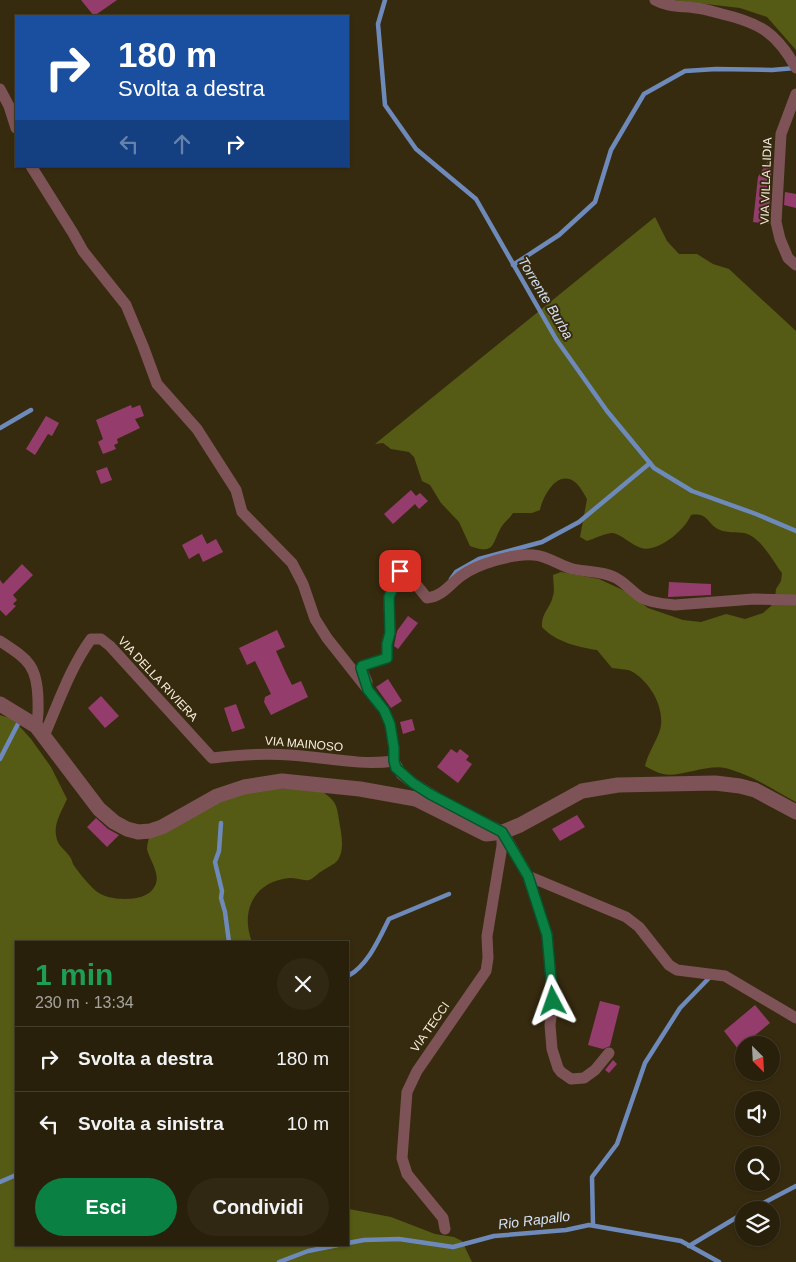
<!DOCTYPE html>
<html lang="it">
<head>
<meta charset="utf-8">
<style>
  body { margin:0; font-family:Helvetica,sans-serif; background:#312814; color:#f1f3f6; height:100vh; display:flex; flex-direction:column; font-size:19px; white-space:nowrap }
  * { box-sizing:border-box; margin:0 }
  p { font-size:16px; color:#a5a39d }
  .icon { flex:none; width:28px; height:28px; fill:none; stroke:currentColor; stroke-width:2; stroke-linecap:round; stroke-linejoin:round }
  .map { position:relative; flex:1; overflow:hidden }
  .panel { position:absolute; left:15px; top:941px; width:334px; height:305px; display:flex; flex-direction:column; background:#29200b; border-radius:0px; box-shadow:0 1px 4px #0004,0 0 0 1px #453e2c }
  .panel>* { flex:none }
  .top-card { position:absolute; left:15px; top:15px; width:334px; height:152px; border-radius:0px; box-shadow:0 1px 4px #0004,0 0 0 1px #453e2c; background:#1a4fa0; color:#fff; overflow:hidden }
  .needle { width:32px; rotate:156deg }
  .fabs { position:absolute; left:735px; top:1036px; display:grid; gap:10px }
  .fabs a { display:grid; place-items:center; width:45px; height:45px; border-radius:50%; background:#29200b; box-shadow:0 1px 4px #0004,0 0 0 1px #453e2c; font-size:25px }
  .pin { position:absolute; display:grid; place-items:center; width:42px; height:42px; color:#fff; margin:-21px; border-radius:10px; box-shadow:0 2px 8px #0006 }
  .me { position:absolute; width:55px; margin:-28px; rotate:356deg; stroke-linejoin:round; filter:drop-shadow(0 0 4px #0008) }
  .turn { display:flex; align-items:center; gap:18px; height:105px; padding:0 20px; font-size:22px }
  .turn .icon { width:65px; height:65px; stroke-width:2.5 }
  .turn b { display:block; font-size:35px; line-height:42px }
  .lanes { display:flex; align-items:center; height:48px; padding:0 20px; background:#0003; justify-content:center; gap:25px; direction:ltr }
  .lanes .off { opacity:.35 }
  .round { display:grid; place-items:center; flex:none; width:52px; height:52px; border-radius:26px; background:#312814 }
  .summary { display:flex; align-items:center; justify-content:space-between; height:85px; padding:0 20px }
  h1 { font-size:30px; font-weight:800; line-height:38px; color:#1e9e55 }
  .primary-button { display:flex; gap:10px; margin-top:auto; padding:10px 20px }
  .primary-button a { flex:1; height:58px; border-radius:30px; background:#0b8043; color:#fff; font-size:20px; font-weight:800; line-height:58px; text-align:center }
  .primary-button a+a { background:#312814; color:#f1f3f6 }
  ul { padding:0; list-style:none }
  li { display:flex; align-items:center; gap:15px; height:65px; padding:0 20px; border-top:1px solid #453e2c }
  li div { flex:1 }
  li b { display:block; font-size:19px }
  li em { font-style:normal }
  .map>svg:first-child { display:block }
  .green { fill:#555a14 }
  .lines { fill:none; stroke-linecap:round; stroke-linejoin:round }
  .stream { stroke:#6e8abb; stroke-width:4.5 }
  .building { fill:#943d6d }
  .minor { stroke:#7e5357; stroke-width:11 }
  .tertiary { stroke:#7e5357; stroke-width:15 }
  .route-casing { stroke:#07532c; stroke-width:12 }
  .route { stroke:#0b8043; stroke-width:9 }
  .labels { text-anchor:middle; stroke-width:4; stroke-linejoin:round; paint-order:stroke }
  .street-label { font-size:12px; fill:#f7efdf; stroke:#372b0f }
  .water-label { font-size:14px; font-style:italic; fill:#d3e0f5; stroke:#372b0f }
</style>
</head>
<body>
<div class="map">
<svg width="796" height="1262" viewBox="0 0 796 1262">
  <rect width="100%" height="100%" fill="#372b0f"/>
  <g class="green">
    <path d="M 671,0 L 796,0 L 796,50 L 767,17 L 740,8 Z"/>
    <path d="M 655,217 L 667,241 L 679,254 L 697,254 L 713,264 L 729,269 L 796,331 L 796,802 C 774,790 750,774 725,768 C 707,764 679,778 663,774 C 657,773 651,769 645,766 C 648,753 656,742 660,730 C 666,709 650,681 631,671 C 626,669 617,669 612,668 L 597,650 C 577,647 556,642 542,627 C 541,613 550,609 553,596 C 555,590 553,582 553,575 L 561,572 L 599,579 L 625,591 L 648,608 L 683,620 L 701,622 L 726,614 L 745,619 L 763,613 L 771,606 L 775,598 L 776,589 L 781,581 L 782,573 C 772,560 761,537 744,533 C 737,532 727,533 720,530 C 707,525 709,512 691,515 C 685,530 658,553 641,548 C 632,545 622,535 613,533 C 605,533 594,539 587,541 L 580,537 L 587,499 C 584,494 580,486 575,482 C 558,469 543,495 540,510 L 532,513 L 513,513 C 510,518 505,522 502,526 C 492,542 496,556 470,546 L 459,522 L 441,503 L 430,485 L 422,481 L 414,457 L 409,452 L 391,449 L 383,443 L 375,444 Z"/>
    <path d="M 0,715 L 13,719 L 31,739 L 51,767 L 67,799 C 62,811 54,822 56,835 C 57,846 65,849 70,857 C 72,859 72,862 73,864 C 79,873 88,884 96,891 C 107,901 143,903 153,889 C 163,876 150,862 147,849 C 147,845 148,842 149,838 L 199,810 L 263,787 L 321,791 C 338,801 337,808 340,826 C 342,837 345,855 335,863 C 331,866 326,868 322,871 C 318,873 313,879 309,880 C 304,881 296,878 290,878 C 254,881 240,911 252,942 L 16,942 L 16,1245 L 348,1245 L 348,1209 L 349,1209 L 391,1217 L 435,1234 L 454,1237 L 462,1241 L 472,1262 L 0,1262 Z"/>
  </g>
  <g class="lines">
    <g class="stream">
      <path d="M 385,0 L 378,24 L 385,105 L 416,149 L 476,199 L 556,339 L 607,411 L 654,468 L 692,491 L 756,514 L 796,531"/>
      <path d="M 513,265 L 559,235 L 595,202 L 611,150 L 644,94 L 685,71 L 716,69 L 772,70 L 795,68"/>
      <path d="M 0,428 L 31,410"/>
      <path d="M 451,579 L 456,572 L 479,559 L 542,542 L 579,522 L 650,463"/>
      <path d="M 0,759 L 19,722"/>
      <path d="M 221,823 L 219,851 L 215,862 L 222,891 L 221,898 L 225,912 L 229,942"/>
      <path d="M 348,976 C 368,965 379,939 389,919 L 449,894"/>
      <path d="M 0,1182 L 16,1175"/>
      <path d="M 750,1210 L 796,1186"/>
      <path d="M 593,1225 L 592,1177 L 617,1144 L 645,1063 L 680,1008 L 710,977"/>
      <path d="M 348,1243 L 364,1240 L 399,1239 L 453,1247 L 494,1236 L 566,1230 L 589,1225 L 681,1241 L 719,1262"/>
      <path d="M 689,1246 L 744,1213"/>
      <path d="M 279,1262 L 308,1251 L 338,1245"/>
    </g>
  </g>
  <g class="building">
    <path d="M 81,0 L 117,0 L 94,16 Z"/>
    <path d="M 772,154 L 769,224 L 753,222 L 758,177 Z"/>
    <path d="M 785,192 L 796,194 L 796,208 L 784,205 Z"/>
    <path d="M 131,405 L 132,408 L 140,405 L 144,416 L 135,419 L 140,428 L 117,439 L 118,443 L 114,445 L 116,449 L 103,454 L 98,442 L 103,439 L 96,420 Z"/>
    <path d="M 46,416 L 59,423 L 52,436 L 48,434 L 35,455 L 26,449 Z"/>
    <path d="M 107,467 L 112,480 L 101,484 L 96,471 Z"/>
    <path d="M 411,490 L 416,496 L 420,493 L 428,501 L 419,509 L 415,504 L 393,524 L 384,514 Z"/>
    <path d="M 202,534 L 207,544 L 216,539 L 223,552 L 203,562 L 199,553 L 189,559 L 182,545 Z"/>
    <path d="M 22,564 L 33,575 L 13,595 L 17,600 L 13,604 L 16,606 L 6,616 L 0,610 L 0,580 L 3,584 Z"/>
    <path d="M 669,582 L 711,584 L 711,595 L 668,597 Z"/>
    <path d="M 408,616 L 418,623 L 398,649 L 394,646 L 397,631 Z"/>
    <path d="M 277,630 L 285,647 L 276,651 L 285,671 L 292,685 L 301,681 L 308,697 L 271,715 L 264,702 L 265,697 L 271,694 L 255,661 L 247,665 L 239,648 Z"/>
    <path d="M 388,679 L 402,701 L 391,708 L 376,687 Z"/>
    <path d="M 101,696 L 119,716 L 105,728 L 88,708 Z"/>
    <path d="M 236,704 L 245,728 L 232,732 L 224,708 Z"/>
    <path d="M 412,719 L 415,730 L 403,734 L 400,722 Z"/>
    <path d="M 451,749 L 457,753 L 460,749 L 469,756 L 466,760 L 472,764 L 458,783 L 437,767 Z"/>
    <path d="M 577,815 L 585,827 L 560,841 L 552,829 Z"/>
    <path d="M 96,818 L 108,829 L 119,835 L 107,847 L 87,827 Z"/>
    <path d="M 600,1001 L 620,1006 L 610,1046 L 603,1049 L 588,1045 Z"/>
    <path d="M 755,1005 L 770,1023 L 738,1049 L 724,1031 Z"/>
    <path d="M 613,1060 L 617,1064 L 609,1073 L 605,1070 Z"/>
  </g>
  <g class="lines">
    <g class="minor">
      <path d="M 655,0 C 667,7 682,6 696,8 C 705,9 714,12 722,14 C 760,23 777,33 796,68"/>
      <path d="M 0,89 L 9,106 L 16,128"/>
      <path d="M 796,94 L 781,134 L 776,222 L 780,239 L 788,258 L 796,265"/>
      <path d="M 31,166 L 73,233 L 83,251 L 126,305 L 143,346 L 157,384 L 197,429 L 236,490 L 242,512 L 292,563 L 303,584 L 315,619 L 327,638 L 384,710 L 390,724 L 394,748 L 394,761 L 401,774 L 413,783 L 449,805 L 503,832 L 528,876 L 547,935 L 553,1001 L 550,1025 L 552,1049 L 558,1068 L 561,1072 L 571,1079 L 584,1078 L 595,1070 L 609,1053"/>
      <path d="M 0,641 C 27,659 37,664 38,699 C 38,708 39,716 36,726"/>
      <path d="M 367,682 L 361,668 L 362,666 L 387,658 L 387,644 L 390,633 L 389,597 L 395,580 L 405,562 L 415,583 L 427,598 C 442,597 450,584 461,576 C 477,564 514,553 534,555 C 548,556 560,566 573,569 C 586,572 602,571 614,577 C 625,582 632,592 642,598 C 651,603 665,604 675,605 L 754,599 L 796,600"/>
      <path d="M 44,736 C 58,704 70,668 91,639 L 101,639 L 110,646 L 212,758 C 238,755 263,753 290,755 C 325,757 359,766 394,761"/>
      <path d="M 528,876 L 626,917 L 639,927 L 669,965 L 677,970 L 725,976 L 796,1018"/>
      <path d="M 445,1229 L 443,1218 L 407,1174 L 402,1158 L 407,1092 L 417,1071 L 486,971 L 488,958 L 487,936 L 502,846 L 502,833"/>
    </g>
    <path class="tertiary" d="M 0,704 L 36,726 L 99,809 L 114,822 L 127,829 L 138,832 L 150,831 L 162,827 L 217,796 L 244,787 L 282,781 L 360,789 L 416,799 L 486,834 L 503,832 L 520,825 L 582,791 L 618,785 L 715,783 L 740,786 L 755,790 L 796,812"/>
  </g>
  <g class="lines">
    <g class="route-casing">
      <path id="route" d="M 400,571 L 389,597 L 390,633 L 387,644 L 387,658 L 362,666 L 361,668 L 368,690 L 384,710 L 390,724 L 394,748 L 394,761 L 396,768 L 413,783 L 430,794 L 502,832 L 528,876 L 547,935 L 553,1001"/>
    </g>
    <use href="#route" class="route"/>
  </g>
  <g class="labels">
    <g class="street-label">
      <text transform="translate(766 181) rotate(-88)" y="4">VIA VILLA LIDIA</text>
      <text transform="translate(158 679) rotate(47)" y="4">VIA DELLA RIVIERA</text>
      <text transform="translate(304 744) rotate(5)" y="4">VIA MAINOSO</text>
      <text transform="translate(430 1027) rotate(-55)" y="4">VIA TECCI</text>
    </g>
    <g class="water-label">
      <text transform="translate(546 298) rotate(59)" y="5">Torrente Burba</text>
      <text transform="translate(534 1220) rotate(-7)" y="5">Rio Rapallo</text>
    </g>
  </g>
</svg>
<div class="fabs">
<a><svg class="needle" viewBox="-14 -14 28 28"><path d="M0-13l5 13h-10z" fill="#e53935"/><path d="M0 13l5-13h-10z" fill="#a5a39d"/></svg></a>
<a><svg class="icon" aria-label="sound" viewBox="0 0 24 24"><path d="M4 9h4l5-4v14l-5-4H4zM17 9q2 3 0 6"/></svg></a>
<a><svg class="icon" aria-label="search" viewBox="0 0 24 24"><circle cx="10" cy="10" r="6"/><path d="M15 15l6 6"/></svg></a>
<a><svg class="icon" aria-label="layers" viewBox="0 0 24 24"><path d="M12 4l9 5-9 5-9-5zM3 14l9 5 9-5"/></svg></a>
</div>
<div class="pin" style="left:400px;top:571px;background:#d93025"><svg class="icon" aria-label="arrive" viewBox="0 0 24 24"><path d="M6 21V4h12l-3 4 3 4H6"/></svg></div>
<svg class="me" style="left:553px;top:1001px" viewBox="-20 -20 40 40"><path d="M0-17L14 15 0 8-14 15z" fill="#0b8043" stroke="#fff" stroke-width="4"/></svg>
<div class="top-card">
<div class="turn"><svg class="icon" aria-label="right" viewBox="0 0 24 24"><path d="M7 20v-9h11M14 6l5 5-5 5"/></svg><div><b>180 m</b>Svolta a destra</div></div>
<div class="lanes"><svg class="icon off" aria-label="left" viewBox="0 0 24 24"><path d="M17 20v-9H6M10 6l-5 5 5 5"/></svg><svg class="icon off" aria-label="ahead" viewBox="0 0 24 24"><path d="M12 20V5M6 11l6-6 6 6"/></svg><svg class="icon" aria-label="right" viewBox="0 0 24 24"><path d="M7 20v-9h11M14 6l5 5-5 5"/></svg></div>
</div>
<section class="panel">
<div class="summary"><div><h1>1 min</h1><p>230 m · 13:34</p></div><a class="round"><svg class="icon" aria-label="close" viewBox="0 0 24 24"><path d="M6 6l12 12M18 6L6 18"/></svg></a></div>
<ul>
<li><svg class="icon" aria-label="right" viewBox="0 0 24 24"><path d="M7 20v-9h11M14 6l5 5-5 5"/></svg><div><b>Svolta a destra</b></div><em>180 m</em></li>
<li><svg class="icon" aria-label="left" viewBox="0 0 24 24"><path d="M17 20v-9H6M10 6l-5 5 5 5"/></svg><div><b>Svolta a sinistra</b></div><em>10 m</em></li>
</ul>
<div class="primary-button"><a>Esci</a><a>Condividi</a></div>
</section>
</div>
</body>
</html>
